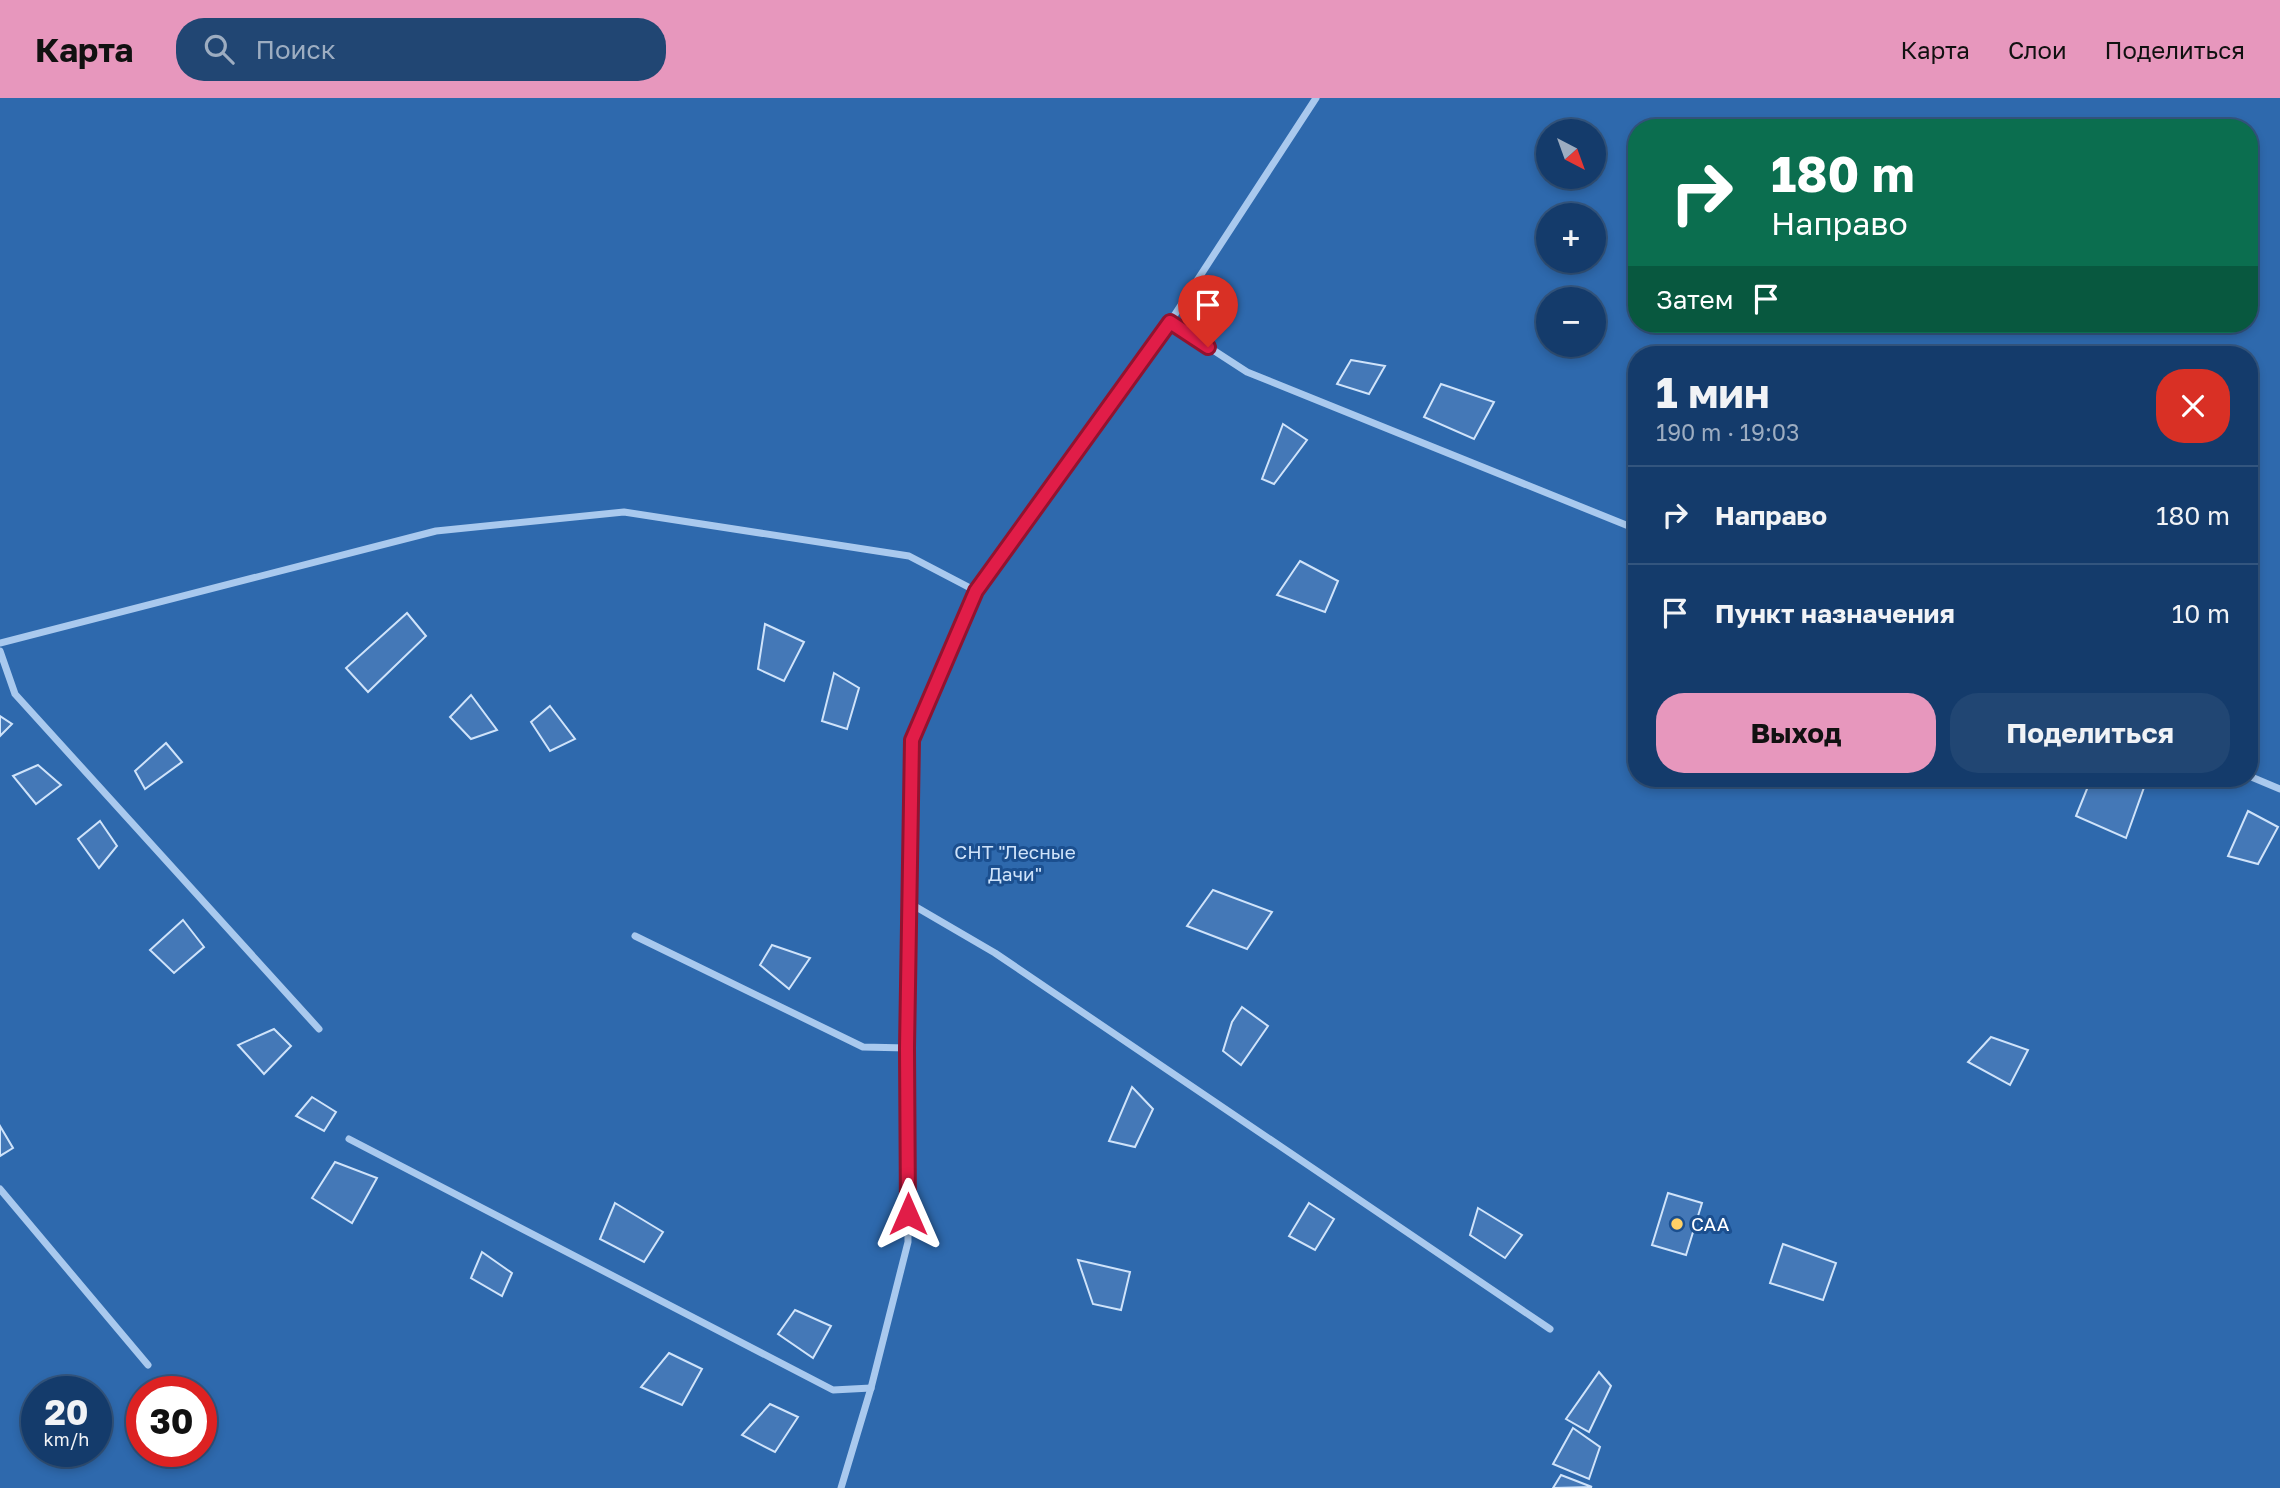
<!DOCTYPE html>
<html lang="ru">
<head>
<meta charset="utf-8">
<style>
  body { margin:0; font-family:"Golos Text",sans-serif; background:#214673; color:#f1f3f6; height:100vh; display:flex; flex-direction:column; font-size:26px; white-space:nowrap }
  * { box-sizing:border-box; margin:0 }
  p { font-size:23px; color:#9dadc1 }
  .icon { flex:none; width:38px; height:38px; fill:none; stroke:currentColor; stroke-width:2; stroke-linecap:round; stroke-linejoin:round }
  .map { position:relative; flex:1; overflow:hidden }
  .drawer { position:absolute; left:1628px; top:248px; width:630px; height:441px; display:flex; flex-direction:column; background:#143b6b; border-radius:28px; box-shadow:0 4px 10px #0003,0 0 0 2px #33557e }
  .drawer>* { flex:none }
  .guide { position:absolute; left:1628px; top:21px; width:630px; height:214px; border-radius:28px; box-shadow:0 4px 10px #0003,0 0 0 2px #33557e; background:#0b6e4f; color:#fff; overflow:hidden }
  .needle { width:46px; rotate:139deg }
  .tools { position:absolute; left:1536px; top:21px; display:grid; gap:14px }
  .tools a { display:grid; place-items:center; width:70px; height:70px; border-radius:50%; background:#143b6b; box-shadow:0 4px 10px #0003,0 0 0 2px #33557e; font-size:35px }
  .speed { position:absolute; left:21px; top:1278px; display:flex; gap:14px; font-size:35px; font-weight:700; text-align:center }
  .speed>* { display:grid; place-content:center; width:91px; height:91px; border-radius:50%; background:#143b6b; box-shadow:0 4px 10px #0003,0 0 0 2px #33557e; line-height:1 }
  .speed small { font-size:18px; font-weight:400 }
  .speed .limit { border:10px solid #d22; background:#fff; color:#111 }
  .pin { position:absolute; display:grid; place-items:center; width:60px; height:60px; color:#fff; margin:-72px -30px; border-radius:50% 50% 50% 0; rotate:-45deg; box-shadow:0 0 7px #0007 }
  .pin .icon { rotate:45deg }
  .me { position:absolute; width:77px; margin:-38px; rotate:0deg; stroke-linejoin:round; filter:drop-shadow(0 0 5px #0008) }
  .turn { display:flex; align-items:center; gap:24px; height:147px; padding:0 28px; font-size:32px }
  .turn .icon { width:91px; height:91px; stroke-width:2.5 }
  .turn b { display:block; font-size:49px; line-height:60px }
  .then { display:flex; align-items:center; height:66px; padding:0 28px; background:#0003; gap:14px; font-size:26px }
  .round { display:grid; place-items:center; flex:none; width:74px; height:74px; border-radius:28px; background:#214673 }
  .head { display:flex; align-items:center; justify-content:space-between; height:119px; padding:0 28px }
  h1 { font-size:42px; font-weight:700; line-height:52px }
  .cta { display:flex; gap:14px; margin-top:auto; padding:14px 28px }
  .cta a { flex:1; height:80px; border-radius:28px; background:#e797bd; color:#111; font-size:28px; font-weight:700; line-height:80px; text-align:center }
  .cta a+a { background:#214673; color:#f1f3f6 }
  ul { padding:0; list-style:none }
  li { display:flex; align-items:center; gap:21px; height:98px; padding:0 28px; border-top:2px solid #33557e }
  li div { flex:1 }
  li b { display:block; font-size:26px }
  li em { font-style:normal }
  header { display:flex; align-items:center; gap:42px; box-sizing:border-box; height:98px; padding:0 35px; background:#e797bd; color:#111 }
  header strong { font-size:33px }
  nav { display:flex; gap:38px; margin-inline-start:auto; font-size:24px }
  .search { width:490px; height:63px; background:#214673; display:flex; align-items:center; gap:18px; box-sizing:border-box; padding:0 24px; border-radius:28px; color:#9dadc1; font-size:26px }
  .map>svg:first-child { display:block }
  .green { fill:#2e69ad; fill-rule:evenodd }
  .building { fill:#4478b7; stroke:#cfe3fa; stroke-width:2 }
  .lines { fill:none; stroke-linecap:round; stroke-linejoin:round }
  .minor { stroke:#a9c9ee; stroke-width:7 }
  .route-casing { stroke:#92132f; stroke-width:18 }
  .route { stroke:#e11d48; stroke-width:12 }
  .poi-dot { fill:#ffd166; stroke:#1b4f8f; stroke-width:2.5 }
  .labels { text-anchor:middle; stroke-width:6; stroke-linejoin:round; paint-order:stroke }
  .park-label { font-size:19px; fill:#cfe3fa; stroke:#1b4f8f }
  .poi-label { font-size:19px; fill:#fff; stroke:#1b4f8f; text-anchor:start }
</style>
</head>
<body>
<header>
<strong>Карта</strong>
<div class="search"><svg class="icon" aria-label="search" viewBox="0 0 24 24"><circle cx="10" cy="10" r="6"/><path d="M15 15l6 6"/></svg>Поиск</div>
<nav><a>Карта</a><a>Слои</a><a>Поделиться</a></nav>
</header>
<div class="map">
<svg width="2280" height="1390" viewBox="0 0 2280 1390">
  <rect width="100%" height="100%" fill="#1b4f8f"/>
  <path class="green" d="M 0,0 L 2280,0 L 2280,1390 L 0,1390 ZM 1636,30 L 2249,30 L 2249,226 L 1636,226 ZM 1549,33 L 1594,33 L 1594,79 L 1549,79 ZM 1549,117 L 1594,117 L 1594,163 L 1549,163 ZM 1549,201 L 1594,201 L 1594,247 L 1549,247 ZM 1636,257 L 2249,257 L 2249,681 L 1636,681 ZM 37,1293 L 96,1293 L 96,1353 L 37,1353 ZM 142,1293 L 201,1293 L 201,1353 L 142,1353 Z"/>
  <g class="building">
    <path d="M 1351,262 L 1385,268 L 1369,296 L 1337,286 Z"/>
    <path d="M 1441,286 L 1494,304 L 1474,341 L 1424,319 Z"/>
    <path d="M 1283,326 L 1307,342 L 1274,386 L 1262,381 Z"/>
    <path d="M 1300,463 L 1338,483 L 1325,514 L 1277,497 Z"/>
    <path d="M 407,515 L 426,538 L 368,594 L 346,570 Z"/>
    <path d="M 765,526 L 804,544 L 784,583 L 758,571 Z"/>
    <path d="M 834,575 L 859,590 L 847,631 L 822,623 Z"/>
    <path d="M 471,597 L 497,632 L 471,641 L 450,619 Z"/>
    <path d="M 550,608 L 575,641 L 550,653 L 531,624 Z"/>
    <path d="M 0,618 L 12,626 L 0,638 Z"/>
    <path d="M 166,645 L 182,664 L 145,691 L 135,673 Z"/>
    <path d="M 38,667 L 61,687 L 36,706 L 13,678 Z"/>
    <path d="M 2091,681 L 2147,681 L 2126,740 L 2076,718 Z"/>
    <path d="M 2248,713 L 2278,729 L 2258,766 L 2228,758 Z"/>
    <path d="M 100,723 L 117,748 L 99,770 L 78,741 Z"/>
    <path d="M 1213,792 L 1272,814 L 1247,851 L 1187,828 Z"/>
    <path d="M 183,822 L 204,849 L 174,875 L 150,852 Z"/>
    <path d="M 772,847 L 810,860 L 789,891 L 760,867 Z"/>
    <path d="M 1242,909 L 1268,928 L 1241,967 L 1223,953 L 1232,924 Z"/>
    <path d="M 274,931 L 291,948 L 264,976 L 238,947 Z"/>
    <path d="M 1991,939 L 2028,952 L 2010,987 L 1968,964 Z"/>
    <path d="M 1132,989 L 1153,1011 L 1135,1049 L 1109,1043 Z"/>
    <path d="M 312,999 L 336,1014 L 324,1033 L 296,1018 Z"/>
    <path d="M 0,1028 L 13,1050 L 0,1058 Z"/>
    <path d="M 335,1064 L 377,1080 L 352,1125 L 312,1100 Z"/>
    <path d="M 1668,1095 L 1702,1105 L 1686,1157 L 1652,1147 Z"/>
    <path d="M 615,1105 L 663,1134 L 644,1164 L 600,1141 Z"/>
    <path d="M 1309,1105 L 1334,1121 L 1315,1152 L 1289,1138 Z"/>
    <path d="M 1478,1110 L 1522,1137 L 1505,1160 L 1470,1137 Z"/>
    <path d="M 1783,1146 L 1836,1165 L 1823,1202 L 1770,1185 Z"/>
    <path d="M 482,1154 L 512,1175 L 502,1198 L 471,1180 Z"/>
    <path d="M 1078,1162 L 1130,1174 L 1121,1212 L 1093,1206 Z"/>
    <path d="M 795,1212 L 831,1228 L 813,1260 L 778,1236 Z"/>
    <path d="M 669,1255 L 702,1271 L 682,1307 L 641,1289 Z"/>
    <path d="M 1599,1274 L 1611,1288 L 1589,1334 L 1566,1321 Z"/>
    <path d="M 770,1306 L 798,1319 L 775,1354 L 742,1337 Z"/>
    <path d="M 1573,1330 L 1600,1349 L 1589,1381 L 1553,1366 Z"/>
    <path d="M 1561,1377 L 1592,1389 L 1553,1390 Z"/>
  </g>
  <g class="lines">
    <g class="minor">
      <path d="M 1170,224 L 1247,274 L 1636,431"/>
      <path d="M 0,545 L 436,433 L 624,414 L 909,458 L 976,493"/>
      <path d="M 0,553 L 15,596 L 319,931"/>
      <path d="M 2249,678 L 2280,691"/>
      <path d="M 911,806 L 995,855 L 1550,1231"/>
      <path d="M 635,838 L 863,949 L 907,950"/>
      <path d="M 349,1041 L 833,1292 L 871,1290"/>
      <path d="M 0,1091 L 148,1267"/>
      <path d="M 841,1390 L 871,1290 L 908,1144 L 907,950 L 912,642 L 976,493 L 1170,224 L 1316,0"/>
    </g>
  </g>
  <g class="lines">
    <g class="route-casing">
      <path id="route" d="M 908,1116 L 907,950 L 912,642 L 976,493 L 1170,224 L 1208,249"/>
    </g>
    <use href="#route" class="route"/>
  </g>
  <circle class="poi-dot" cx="1677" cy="1126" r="7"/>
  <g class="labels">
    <g class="park-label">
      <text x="1015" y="761">СНТ "Лесные<tspan x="1015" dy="22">Дачи"</tspan></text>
    </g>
    <g class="poi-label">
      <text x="1691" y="1133">САА</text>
    </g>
  </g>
</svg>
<div class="tools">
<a><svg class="needle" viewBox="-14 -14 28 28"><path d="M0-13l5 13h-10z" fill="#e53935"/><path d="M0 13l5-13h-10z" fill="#9dadc1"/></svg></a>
<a>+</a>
<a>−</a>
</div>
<div class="speed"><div>20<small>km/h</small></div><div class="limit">30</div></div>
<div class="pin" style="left:1208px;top:249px;background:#d93025"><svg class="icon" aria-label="arrive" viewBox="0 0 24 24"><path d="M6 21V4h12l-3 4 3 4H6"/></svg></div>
<svg class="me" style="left:908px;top:1116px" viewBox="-20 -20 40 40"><path d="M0-17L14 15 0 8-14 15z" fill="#e11d48" stroke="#fff" stroke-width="4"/></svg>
<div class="guide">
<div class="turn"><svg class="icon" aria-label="right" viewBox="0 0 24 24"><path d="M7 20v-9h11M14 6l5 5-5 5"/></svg><div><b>180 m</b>Направо</div></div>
<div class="then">Затем<svg class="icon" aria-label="arrive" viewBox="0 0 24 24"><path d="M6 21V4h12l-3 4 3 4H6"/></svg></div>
</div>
<section class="drawer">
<div class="head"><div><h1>1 мин</h1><p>190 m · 19:03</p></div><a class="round" style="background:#d93025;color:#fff"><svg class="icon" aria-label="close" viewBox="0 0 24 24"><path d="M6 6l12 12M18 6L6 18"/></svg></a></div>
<ul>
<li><svg class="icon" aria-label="right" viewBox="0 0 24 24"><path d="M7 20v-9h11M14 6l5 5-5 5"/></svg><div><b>Направо</b></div><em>180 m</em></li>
<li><svg class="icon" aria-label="arrive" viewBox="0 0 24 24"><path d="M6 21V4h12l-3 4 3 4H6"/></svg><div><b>Пункт назначения</b></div><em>10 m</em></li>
</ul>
<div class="cta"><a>Выход</a><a>Поделиться</a></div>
</section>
</div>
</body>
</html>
